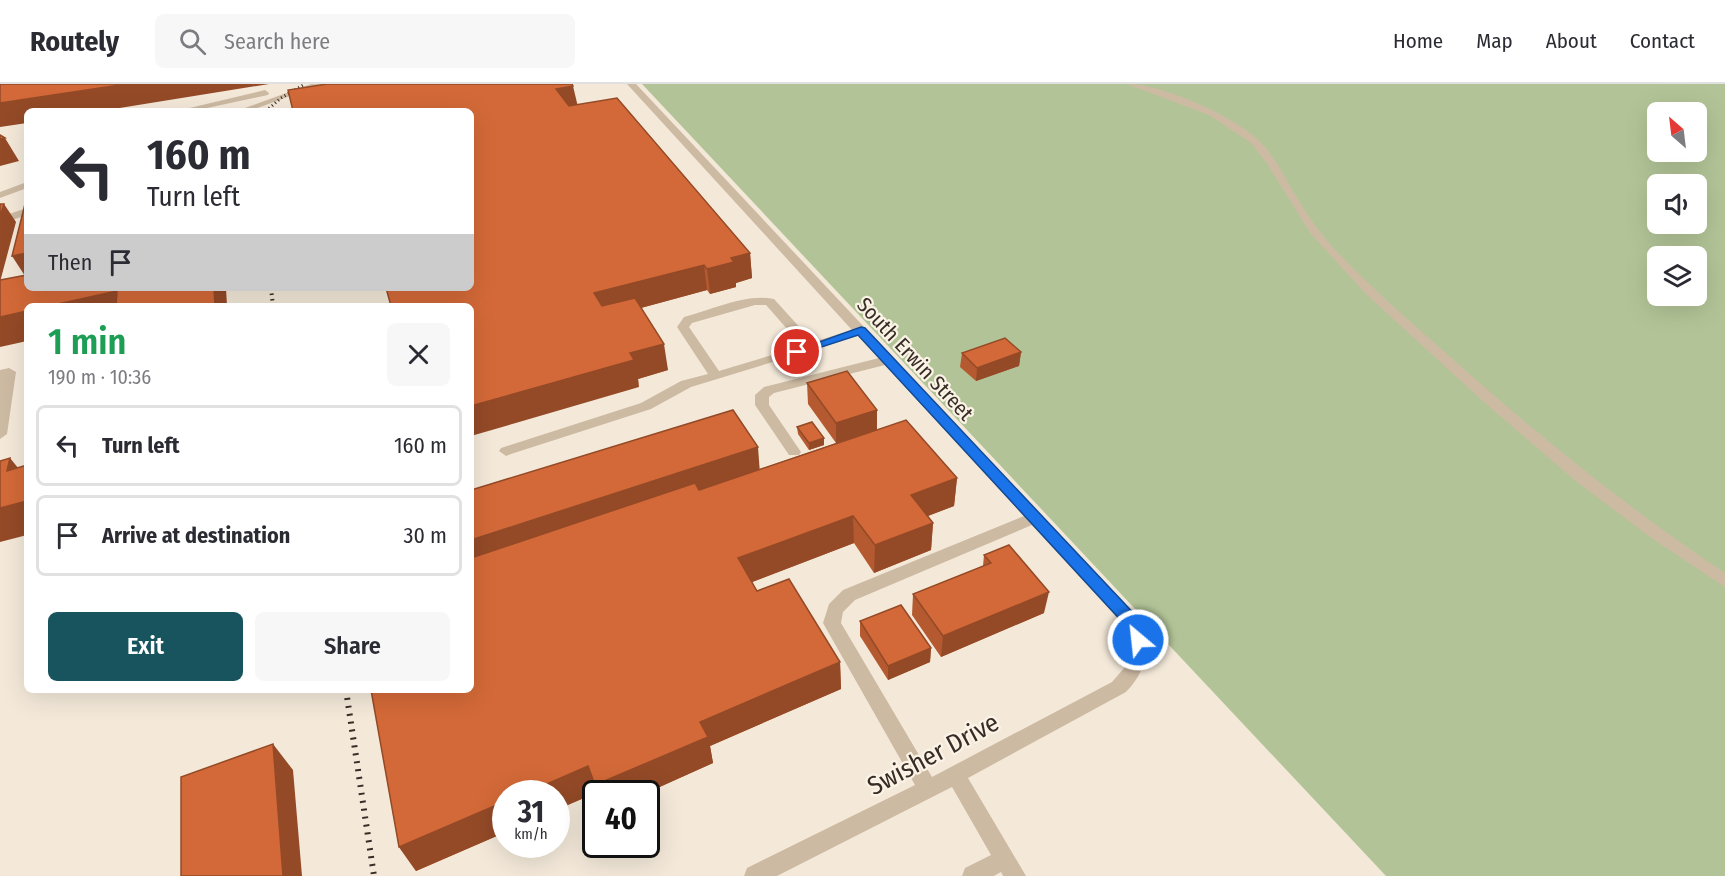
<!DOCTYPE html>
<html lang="en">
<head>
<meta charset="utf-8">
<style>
  body { margin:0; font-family:"Fira Sans Condensed",sans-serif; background:#f7f7f7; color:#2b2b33; height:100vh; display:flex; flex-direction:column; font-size:22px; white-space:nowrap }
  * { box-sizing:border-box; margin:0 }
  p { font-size:20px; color:#7c7c81 }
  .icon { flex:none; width:33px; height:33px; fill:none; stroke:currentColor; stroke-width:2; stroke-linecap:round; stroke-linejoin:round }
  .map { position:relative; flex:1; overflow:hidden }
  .side { position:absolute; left:24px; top:219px; width:450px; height:390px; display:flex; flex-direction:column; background:#fff; border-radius:9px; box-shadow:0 6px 24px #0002 }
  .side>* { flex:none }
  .top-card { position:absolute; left:24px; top:24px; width:450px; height:183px; border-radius:9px; box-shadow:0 6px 24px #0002; background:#fff; color:#2b2b33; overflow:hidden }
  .needle { width:39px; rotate:332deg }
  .tools { position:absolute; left:1647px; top:18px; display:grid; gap:12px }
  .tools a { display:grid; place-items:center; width:60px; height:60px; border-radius:9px; background:#fff; box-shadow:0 6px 24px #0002; font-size:30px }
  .speed { position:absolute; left:492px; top:696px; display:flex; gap:12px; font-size:30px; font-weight:700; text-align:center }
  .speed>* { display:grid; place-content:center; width:78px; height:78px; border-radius:50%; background:#fff; box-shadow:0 6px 24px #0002; line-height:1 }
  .speed small { font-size:15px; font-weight:400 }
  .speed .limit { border:3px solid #111; border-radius:9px; background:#fff; color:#111 }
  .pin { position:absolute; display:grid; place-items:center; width:51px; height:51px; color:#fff; margin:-26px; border:3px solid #fff; border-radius:50%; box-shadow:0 2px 6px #0007 }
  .me { position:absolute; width:66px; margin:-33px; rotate:332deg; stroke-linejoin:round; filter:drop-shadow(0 0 4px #0008) }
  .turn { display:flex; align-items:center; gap:21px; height:126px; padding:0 24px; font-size:27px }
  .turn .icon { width:78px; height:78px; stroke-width:2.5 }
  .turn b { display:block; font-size:42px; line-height:51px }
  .then { display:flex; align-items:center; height:57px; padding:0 24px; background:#0003; gap:12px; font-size:22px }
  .round { display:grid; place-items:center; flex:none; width:63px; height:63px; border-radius:9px; background:#f7f7f7 }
  .headline { display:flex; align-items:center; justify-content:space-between; height:102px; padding:0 24px }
  h1 { font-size:36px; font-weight:600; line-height:45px; color:#1e9e55 }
  .action { display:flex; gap:12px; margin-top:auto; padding:12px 24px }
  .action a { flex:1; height:69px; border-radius:9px; background:#17545d; color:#fff; font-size:24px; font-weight:600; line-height:69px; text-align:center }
  .action a+a { background:#f7f7f7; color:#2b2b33 }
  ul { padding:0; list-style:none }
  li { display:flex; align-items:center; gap:18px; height:81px; margin:0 12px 9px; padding:0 12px; border:3px solid #e1e1e2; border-radius:9px }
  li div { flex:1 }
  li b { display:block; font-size:22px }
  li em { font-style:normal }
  header { display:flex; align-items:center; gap:36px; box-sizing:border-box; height:84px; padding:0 30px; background:#fff; border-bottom:2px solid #e1e1e2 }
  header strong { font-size:28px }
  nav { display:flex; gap:33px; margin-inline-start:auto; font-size:21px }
  .search { width:420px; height:54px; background:#f7f7f7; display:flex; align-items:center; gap:15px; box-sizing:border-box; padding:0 21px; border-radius:9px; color:#7c7c81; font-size:22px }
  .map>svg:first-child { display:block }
  .green { fill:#b2c497; fill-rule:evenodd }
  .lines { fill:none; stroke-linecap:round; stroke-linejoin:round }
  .minor { fill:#cdbaa3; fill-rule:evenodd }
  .rail-far2 { stroke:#382d26; stroke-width:3; stroke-dasharray:1 3; stroke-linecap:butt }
  .rail-far1 { stroke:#382d26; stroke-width:4; stroke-dasharray:1.5 4; stroke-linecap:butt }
  .rail { stroke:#382d26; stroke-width:6; stroke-dasharray:2 6; stroke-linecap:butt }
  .wall { fill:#b55a30 }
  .shaded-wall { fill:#944a27 }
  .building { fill:#d36938; stroke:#944a27; stroke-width:1.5 }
  .route { fill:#1a73e8; stroke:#114b97; stroke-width:1.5 }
  .labels { text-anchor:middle; stroke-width:4.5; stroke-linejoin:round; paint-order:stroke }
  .street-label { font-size:21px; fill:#382d26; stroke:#fbf3e6 }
  .near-street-label { font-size:26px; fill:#382d26; stroke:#fbf3e6 }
</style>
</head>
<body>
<header>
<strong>Routely</strong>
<div class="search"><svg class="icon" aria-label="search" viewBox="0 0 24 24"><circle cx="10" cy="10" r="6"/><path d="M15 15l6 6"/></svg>Search here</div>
<nav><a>Home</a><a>Map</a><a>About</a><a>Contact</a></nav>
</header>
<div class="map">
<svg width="1725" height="792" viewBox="0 0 1725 792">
  <rect width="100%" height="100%" fill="#f4e9d9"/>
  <path class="green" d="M 642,0 L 1725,0 L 1725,792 L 1386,792 ZM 1658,28 L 1696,28 L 1696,68 L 1658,68 ZM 1658,100 L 1696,100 L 1696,140 L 1658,140 ZM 1658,172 L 1696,172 L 1696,212 L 1658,212 Z"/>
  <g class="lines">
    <g class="minor">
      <path d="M 311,0 L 323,0 L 249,27 L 237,27 Z"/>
      <path d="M 627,0 L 636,0 L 1142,539 C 1150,567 1146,587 1126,608 L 968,694 L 1026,792 L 1003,792 L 1001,788 L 994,792 L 962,792 L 965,784 L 991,771 L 952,703 L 777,792 L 744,792 L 747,784 L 915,701 L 823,539 L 829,520 L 843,506 L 1024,432 L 885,281 L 774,309 L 769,313 L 769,321 L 801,368 L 799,371 L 789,371 L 755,321 L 755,311 L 764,303 L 879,274 L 858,252 L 691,303 L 651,325 L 511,370 L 506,372 L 499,367 L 501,364 L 641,319 L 681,297 L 708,290 L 677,243 L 684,233 C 711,226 746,209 774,215 L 813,258 L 852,246 ZM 755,221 L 766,221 L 802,262 L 719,287 L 689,243 L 692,239 ZM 1032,441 L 1125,542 L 1129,558 L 1128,574 L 1125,583 L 1112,598 L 932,693 L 841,539 L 843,528 L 855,516 Z"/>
      <path d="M 1127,0 C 1163,0 1228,30 1255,53 C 1275,70 1285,95 1299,117 C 1312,139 1328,159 1346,177 C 1378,210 1413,240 1447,270 C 1535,349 1626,423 1725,489 L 1725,503 L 1650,453 L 1577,398 L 1485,319 L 1366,210 L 1311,150 L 1268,81 L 1251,59 L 1209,31 Z"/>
      <path d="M 265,6 L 269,9 L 268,11 L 193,27 L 177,27 Z"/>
      <path d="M 27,98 L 27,104 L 0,114 L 0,108 Z"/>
      <path d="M 27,124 L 27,131 L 0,140 L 0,133 Z"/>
      <path d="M 9,284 L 16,288 L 7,350 L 0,355 L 0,286 Z"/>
    </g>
    <path class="rail-far2" d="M 266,27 L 281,14 L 305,0"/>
    <path class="rail-far1" d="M 271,204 L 273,222"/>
    <path class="rail" d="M 346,606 L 374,792"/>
  </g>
  <g class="wall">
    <path d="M 577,21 L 750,169 L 752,194 L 736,199 L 736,203 L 710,210 L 707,206 L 641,224 L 668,286 L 638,295 L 639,303 Z"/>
    <path d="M 1021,268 L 1019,282 L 976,297 L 960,283 L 962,269 Z"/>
    <path d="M 807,299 L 877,326 L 877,346 L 957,394 L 954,422 L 927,432 L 933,439 L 931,466 L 874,489 L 854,459 L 752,498 L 757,507 L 840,578 L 841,605 L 710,662 L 713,679 L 644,710 L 598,710 L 598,708 L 556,726 L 556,710 L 506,710 L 506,748 L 416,787 L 399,763 L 760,385 L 836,359 L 808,320 Z"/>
    <path d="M 797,343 L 824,354 L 824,361 L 809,366 L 798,350 Z"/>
    <path d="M 984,471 L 1044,529 L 941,573 L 912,531 L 913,510 L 983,482 Z"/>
    <path d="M 860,537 L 931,564 L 930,578 L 888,596 L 860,552 Z"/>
  </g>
  <g class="shaded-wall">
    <path d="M 126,0 L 269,0 L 101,27 L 27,27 L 27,39 L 0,43 L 0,19 Z"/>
    <path d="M 573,2 L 578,23 L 560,26 L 556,5 Z"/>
    <path d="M 5,54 L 19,77 L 0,82 L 0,55 Z"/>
    <path d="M 4,120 L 16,138 L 0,198 L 0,132 Z"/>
    <path d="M 27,169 L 27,195 L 12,172 Z"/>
    <path d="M 750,169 L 752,194 L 736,199 L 736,203 L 710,210 L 707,185 L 731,174 Z"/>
    <path d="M 704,181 L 707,206 L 600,235 L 594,209 Z"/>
    <path d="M 214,204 L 226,204 L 227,222 L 215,222 Z"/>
    <path d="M 117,207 L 126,222 L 49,222 Z"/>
    <path d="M 27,227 L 27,257 L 0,263 L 0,233 Z"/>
    <path d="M 664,260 L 668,286 L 638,295 L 639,303 L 471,352 L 471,322 L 630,269 Z"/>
    <path d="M 1021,268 L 1019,282 L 976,297 L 977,284 Z"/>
    <path d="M 877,326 L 877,346 L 836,359 L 836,339 Z"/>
    <path d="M 824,354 L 824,361 L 809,366 L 809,359 Z"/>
    <path d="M 758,363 L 760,390 L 471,487 L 471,456 Z"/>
    <path d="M 10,374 L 27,395 L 7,387 Z"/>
    <path d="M 957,394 L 954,422 L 910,439 L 911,411 Z"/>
    <path d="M 27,417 L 27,451 L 0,458 L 0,424 Z"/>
    <path d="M 853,432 L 854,459 L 742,502 L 738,474 Z"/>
    <path d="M 933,439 L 931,466 L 874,489 L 875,461 Z"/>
    <path d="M 1049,508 L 1044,529 L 941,573 L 943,552 Z"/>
    <path d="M 931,564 L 930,578 L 888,596 L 888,582 Z"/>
    <path d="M 840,578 L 841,605 L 710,662 L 713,679 L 644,710 L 598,710 L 598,708 L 556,726 L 556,710 L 524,710 L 588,682 L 700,638 Z"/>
    <path d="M 273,660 L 293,686 L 302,792 L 283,792 Z"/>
    <path d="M 506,717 L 506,748 L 416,787 L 399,763 Z"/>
  </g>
  <g class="building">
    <path d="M 0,0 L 126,0 L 0,19 Z"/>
    <path d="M 327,0 L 572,0 L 573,2 L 556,5 L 569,22 L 617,14 L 750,169 L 731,174 L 734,178 L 707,185 L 704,181 L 594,209 L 602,222 L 635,214 L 664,260 L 630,269 L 634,276 L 471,322 L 471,222 L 391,222 L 386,204 L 471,204 L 471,27 L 293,27 L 288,6 Z"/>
    <path d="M 0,51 L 5,54 L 0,55 Z"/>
    <path d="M 27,112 L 27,169 L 12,172 Z"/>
    <path d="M 0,120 L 4,120 L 0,132 Z"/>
    <path d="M 27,191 L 27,204 L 214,204 L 215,222 L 116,222 L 117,207 L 49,222 L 27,222 L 27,227 L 0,233 L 0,196 Z"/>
    <path d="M 1005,254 L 1021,268 L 977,284 L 962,269 Z"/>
    <path d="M 847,287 L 877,326 L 836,339 L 807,299 Z"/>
    <path d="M 733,326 L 758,363 L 471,456 L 471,406 Z"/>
    <path d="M 906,336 L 957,394 L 911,411 L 933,439 L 875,461 L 853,432 L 738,474 L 757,507 L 789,495 L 840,578 L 700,638 L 708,653 L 595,701 L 588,682 L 524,710 L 506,710 L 506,717 L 399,763 L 371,606 L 471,606 L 471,474 L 695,399 L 699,406 Z"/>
    <path d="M 812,338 L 824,354 L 809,359 L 797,343 Z"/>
    <path d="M 10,374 L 7,387 L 27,381 L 27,417 L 0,424 L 0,377 Z"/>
    <path d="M 1009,461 L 1049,508 L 943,552 L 913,510 L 991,479 L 984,471 Z"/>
    <path d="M 901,521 L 931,564 L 888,582 L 860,537 Z"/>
    <path d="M 273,660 L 283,792 L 181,792 L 181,693 Z"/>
  </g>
  <path class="route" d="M 861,243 L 865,244 L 1139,535 L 1147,556 L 1144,561 L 1138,563 L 1133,561 L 1126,542 L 858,251 L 797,271 L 791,268 Z"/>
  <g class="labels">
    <g class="street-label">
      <text transform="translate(915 275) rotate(47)" y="7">South Erwin Street</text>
    </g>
    <g class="near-street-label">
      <text transform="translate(933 670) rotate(-28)" y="9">Swisher Drive</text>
    </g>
  </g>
</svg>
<div class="tools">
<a><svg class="needle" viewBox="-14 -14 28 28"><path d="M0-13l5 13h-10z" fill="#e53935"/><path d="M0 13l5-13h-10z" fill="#7c7c81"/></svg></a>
<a><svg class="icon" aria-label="sound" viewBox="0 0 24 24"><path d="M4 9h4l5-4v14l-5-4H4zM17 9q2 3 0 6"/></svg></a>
<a><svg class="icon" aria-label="layers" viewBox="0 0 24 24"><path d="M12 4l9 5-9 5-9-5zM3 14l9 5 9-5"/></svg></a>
</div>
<div class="speed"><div>31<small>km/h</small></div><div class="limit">40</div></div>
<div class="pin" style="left:797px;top:268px;background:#d93025"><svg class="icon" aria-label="arrive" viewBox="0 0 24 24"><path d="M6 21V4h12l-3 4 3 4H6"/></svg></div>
<svg class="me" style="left:1138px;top:556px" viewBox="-20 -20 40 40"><circle r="17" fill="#1a73e8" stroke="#fff" stroke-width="3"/><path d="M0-11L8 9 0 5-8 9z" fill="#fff"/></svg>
<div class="top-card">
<div class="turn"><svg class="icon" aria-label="left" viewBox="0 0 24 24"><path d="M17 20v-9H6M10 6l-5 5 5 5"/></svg><div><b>160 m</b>Turn left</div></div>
<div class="then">Then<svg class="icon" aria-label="arrive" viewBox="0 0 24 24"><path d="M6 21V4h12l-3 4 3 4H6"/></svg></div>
</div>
<section class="side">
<div class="headline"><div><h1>1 min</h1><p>190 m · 10:36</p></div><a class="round"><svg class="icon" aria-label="close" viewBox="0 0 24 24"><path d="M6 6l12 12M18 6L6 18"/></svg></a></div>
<ul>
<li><svg class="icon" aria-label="left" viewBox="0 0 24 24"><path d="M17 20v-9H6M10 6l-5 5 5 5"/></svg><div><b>Turn left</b></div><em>160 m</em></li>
<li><svg class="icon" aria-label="arrive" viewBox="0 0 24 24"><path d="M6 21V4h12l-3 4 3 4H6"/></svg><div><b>Arrive at destination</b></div><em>30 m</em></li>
</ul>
<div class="action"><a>Exit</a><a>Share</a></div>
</section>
</div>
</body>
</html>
